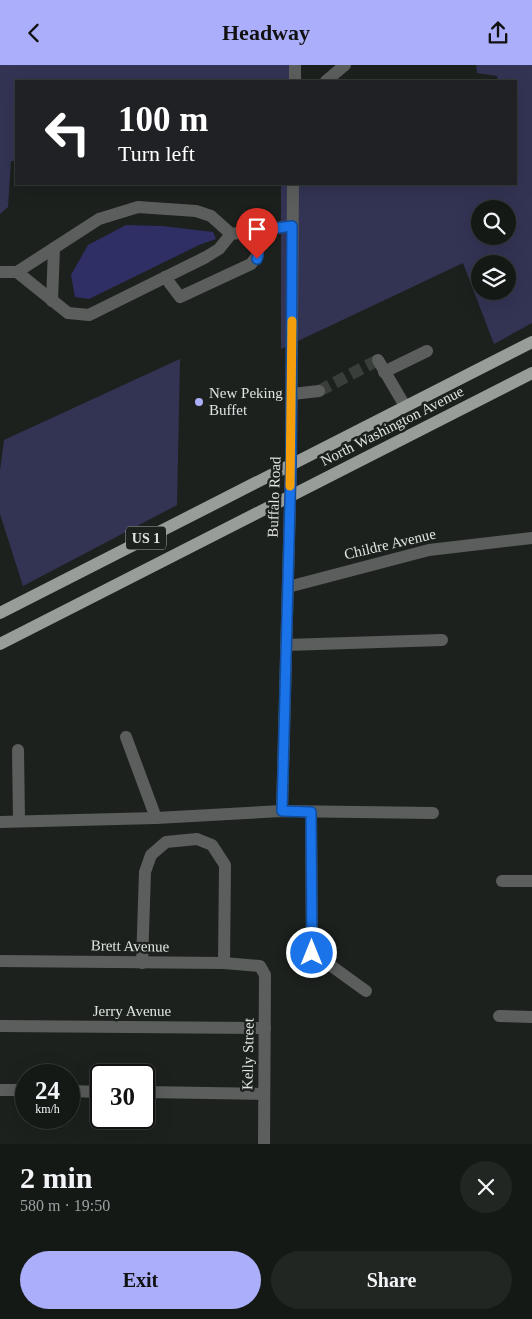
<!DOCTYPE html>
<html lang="en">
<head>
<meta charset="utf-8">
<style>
  body { margin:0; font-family:"Times New Roman",serif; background:#222623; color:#f1f3f6; height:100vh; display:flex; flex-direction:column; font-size:19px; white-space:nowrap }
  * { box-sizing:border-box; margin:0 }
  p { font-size:16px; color:#9da0a1 }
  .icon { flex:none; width:28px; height:28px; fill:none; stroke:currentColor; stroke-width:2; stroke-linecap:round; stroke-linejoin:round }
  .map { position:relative; height:1079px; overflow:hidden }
  .details { display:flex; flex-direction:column; background:#151916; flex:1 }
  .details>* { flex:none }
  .top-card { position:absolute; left:15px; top:15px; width:502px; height:105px; border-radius:0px; box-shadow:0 5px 20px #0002,0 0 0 1px #343835; background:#202124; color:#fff; overflow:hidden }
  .controls { position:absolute; left:471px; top:135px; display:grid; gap:10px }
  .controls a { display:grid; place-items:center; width:45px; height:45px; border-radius:50%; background:#151916; box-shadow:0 5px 20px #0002,0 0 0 1px #343835; font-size:25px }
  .speed { position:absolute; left:15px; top:999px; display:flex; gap:10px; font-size:25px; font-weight:700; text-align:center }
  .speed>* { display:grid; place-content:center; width:65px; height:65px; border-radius:50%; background:#151916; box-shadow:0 5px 20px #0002,0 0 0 1px #343835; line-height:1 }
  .speed small { font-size:12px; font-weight:400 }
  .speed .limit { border:2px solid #111; border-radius:8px; background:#fff; color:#111 }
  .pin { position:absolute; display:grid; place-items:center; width:42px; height:42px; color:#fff; margin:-51px -21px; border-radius:50% 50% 50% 0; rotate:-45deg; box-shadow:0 0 5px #0007 }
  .pin .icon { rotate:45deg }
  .me { position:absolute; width:55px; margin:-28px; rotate:0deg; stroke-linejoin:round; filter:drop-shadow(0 0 4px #0008) }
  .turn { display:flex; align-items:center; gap:18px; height:105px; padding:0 20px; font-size:22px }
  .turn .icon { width:65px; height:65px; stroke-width:2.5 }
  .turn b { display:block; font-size:35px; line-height:42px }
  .round { display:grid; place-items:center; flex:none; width:52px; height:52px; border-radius:26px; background:#222623 }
  .headline { display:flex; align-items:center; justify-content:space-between; height:85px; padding:0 20px }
  h1 { font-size:30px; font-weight:600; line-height:38px }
  .primary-button { display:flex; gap:10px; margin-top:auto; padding:10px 20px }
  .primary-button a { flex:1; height:58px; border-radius:30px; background:#abaffb; color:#111; font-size:20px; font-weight:600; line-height:58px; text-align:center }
  .primary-button a+a { background:#222623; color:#f1f3f6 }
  header { display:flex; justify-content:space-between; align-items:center; height:65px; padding:0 20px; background:#abaffb; color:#111; font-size:22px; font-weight:600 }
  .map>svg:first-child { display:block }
  .green { fill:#333454; fill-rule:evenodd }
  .water { fill:#302f65 }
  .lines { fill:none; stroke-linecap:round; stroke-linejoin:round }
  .minor-tunnel { stroke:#393e3b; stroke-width:12; stroke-dasharray:12 6; stroke-linecap:butt }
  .minor { stroke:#5b5e5c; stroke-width:12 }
  .major { stroke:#989d9a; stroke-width:12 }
  .route-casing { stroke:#114b97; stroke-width:12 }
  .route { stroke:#1a73e8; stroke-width:9 }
  .slow { stroke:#f59e0b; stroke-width:9 }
  .poi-dot { fill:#abaffb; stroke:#1c211e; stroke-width:2 }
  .labels { text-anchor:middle; stroke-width:5; stroke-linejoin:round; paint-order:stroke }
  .shield { fill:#1c211e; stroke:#a5a9a6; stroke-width:1 }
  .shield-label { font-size:14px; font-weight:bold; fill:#e0e3e1 }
  .poi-label { font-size:15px; fill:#e0e3e1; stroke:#1c211e; text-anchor:start }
  .street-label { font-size:15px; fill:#e0e3e1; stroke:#1c211e }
</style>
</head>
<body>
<header><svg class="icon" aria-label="back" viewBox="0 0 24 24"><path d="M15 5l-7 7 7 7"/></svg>Headway<svg class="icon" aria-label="share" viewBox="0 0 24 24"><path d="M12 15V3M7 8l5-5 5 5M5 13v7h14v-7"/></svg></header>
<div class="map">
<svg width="532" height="1079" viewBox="0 0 532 1079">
  <rect width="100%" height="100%" fill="#1c211e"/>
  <g class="green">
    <path d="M 0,0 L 299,0 L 298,16 L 16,16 L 16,96 L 11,96 L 8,142 L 0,149 Z"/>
    <path d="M 476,0 L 532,0 L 532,258 L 494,279 L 463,198 L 281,284 L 281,119 L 516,119 L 516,16 L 498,16 L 497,11 L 477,8 ZM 480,144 L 508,144 L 508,171 L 480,171 ZM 480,199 L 508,199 L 508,226 L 480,226 Z"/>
    <path d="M 180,294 L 177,440 L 23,521 L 0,449 L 0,406 L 4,375 Z"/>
  </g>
  <path class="water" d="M 126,160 L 162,161 L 213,167 L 216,174 L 199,180 L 89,234 L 75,232 L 71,210 L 88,180 Z"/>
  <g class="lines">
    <path class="minor-tunnel" d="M 319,326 L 378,295"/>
    <g class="minor">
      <path d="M 295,16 L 295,0"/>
      <path d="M 326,16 L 345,0"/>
      <path d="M 0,207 L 17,207 L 99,154 L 138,142 L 196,146 L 211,151 L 231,169"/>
      <path d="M 17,207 L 68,248 L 89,250 L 206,192 L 219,184 L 231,169 L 292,161"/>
      <path d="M 165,212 L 180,232 L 251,199 L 258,190 L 254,166"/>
      <path d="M 52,236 L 54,183"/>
      <path d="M 378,295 L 405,341"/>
      <path d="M 384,307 L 427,286"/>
      <path d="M 292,329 L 319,326"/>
      <path d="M 288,522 L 429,485 L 532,473"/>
      <path d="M 286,580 L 442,575"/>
      <path d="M 126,672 L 156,753"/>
      <path d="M 18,685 L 19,756"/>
      <path d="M 282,746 L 291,399 L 293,119"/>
      <path d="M 311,747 L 312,887 L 366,926"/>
      <path d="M 0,757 L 156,753 L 282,746 L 433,748"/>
      <path d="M 502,816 L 532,816"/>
      <path d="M 0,896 L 224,898 L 260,901 L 265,910 L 264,1079"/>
      <path d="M 142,898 L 145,807 L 151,790 L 166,777 L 197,774 L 212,780 L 225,800 L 224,898"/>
      <path d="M 499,951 L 532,952"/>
      <path d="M 0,961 L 265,963"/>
      <path d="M 0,1025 L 26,1025"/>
      <path d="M 69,1026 L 101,1027"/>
      <path d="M 144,1027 L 264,1029"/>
    </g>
    <g class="major">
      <path d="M 0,548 L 532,277"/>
      <path d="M 0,579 L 532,308"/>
    </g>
  </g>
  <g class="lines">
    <g class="route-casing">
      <path id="route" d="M 257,194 L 258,190 L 254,166 L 292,161 L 291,399 L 282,746 L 311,747 L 312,888"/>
    </g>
    <use href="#route" class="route"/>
    <path class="slow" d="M 290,421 L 292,256"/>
  </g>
  <circle class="poi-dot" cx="199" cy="337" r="5"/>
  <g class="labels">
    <rect class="shield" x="126" y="461.5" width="40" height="23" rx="4"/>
    <g class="shield-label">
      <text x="146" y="478">US 1</text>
    </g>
    <g class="poi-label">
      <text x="209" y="333">New Peking<tspan x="209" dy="17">Buffet</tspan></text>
    </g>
    <g class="street-label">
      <text transform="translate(392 361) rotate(-27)" y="5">North Washington Avenue</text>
      <text transform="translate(274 432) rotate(-88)" y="5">Buffalo Road</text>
      <text transform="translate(390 479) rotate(-13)" y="5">Childre Avenue</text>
      <text transform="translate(130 881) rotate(1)" y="5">Brett Avenue</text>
      <text x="132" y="951">Jerry Avenue</text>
      <text transform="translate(248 989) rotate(-89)" y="5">Kelly Street</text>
    </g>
  </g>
</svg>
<div class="controls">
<a><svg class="icon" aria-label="search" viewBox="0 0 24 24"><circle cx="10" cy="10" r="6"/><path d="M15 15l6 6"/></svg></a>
<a><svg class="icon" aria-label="layers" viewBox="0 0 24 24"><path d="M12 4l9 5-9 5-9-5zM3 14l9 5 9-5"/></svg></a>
</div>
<div class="speed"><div>24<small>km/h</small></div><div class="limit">30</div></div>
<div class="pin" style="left:257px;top:194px;background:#d93025"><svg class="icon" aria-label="arrive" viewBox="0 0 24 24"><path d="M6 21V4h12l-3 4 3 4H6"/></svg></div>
<svg class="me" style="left:312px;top:888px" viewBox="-20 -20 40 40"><circle r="17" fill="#1a73e8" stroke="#fff" stroke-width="3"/><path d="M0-11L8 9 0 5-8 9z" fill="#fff"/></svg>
<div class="top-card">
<div class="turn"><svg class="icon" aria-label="left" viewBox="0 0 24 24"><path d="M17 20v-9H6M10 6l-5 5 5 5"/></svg><div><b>100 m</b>Turn left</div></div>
</div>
</div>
<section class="details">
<div class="headline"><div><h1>2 min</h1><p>580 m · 19:50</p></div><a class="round"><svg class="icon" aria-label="close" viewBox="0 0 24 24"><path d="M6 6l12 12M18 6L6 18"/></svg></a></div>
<div class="primary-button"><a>Exit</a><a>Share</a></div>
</section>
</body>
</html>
